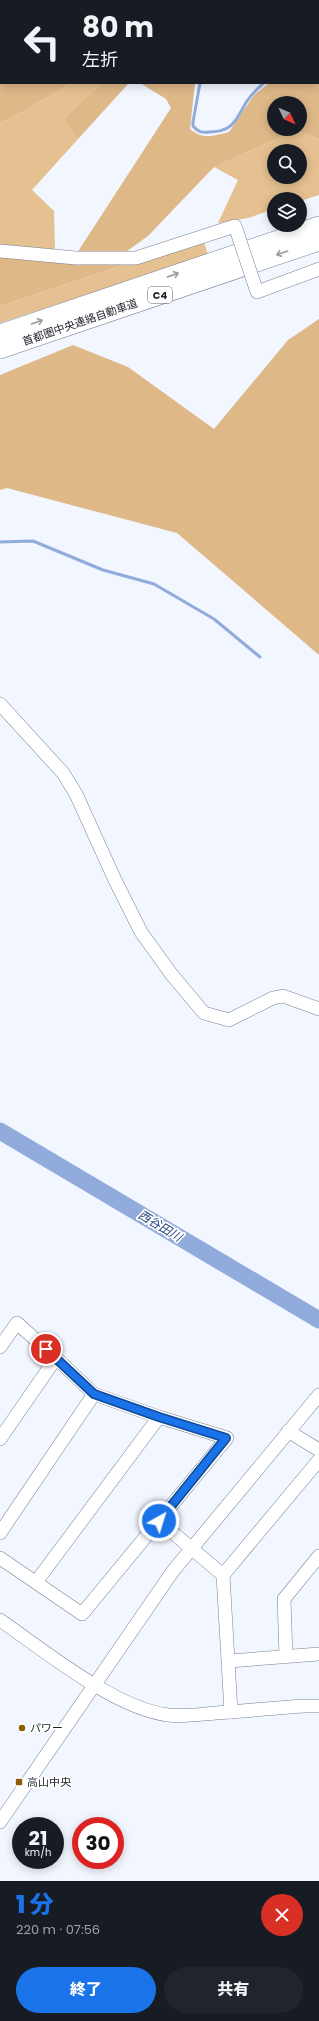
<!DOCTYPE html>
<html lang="ja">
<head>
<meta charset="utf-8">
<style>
  body { margin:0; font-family:Poppins,"Noto Sans JP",sans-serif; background:#20242c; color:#f1f3f6; height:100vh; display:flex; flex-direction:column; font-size:15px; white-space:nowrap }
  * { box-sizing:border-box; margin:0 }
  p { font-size:13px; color:#9ea1a6 }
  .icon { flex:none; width:22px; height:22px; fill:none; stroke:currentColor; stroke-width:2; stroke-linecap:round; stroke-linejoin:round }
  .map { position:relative; height:1881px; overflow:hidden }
  .side { display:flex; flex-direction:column; background:#171b24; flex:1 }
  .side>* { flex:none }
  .banner { position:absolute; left:0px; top:0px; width:319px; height:84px; box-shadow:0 2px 10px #0003; background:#171b24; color:#f1f3f6; overflow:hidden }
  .needle { width:26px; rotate:134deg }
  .fabs { position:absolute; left:267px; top:96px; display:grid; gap:8px }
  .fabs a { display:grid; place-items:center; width:40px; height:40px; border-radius:50%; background:#171b24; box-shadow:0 2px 10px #0003; font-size:20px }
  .speed { position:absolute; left:12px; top:1817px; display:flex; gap:8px; font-size:20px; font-weight:700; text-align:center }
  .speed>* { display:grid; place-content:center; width:52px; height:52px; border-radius:50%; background:#171b24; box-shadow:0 2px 10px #0003; line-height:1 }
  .speed small { font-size:10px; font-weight:400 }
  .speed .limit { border:6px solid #d22; background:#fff; color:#111 }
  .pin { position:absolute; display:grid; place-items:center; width:34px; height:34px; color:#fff; margin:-17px; border:2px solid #fff; border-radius:50%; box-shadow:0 1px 4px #0007 }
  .me { position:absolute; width:44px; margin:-22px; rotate:39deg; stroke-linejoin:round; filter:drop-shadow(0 0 3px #0008) }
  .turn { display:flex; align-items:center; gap:14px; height:84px; padding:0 16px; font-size:18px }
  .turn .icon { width:52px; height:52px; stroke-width:2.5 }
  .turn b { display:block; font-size:28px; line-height:34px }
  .round { display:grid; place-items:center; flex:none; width:42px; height:42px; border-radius:21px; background:#20242c }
  .headline { display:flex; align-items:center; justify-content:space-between; height:68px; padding:0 16px }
  h1 { font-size:24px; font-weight:800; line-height:30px; color:#1a73e8 }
  .cta { display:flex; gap:8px; margin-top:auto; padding:8px 16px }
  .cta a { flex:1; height:46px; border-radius:24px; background:#1a73e8; color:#fff; font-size:16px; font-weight:800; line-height:46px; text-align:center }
  .cta a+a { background:#20242c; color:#f1f3f6 }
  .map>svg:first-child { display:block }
  .green { fill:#e5c090; fill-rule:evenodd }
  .forest { fill:#deb887; fill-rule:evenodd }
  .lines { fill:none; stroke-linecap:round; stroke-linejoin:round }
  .stream { stroke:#91abdc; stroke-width:3 }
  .river { stroke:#91abdc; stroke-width:17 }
  .minor-casing { stroke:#778295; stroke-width:14 }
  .highway-casing { stroke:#778295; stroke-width:20 }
  .minor { stroke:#fff; stroke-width:13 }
  .highway { stroke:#fff; stroke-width:19 }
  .minor-bridge-casing { stroke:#778295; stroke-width:14; stroke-linecap:butt }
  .minor-bridge { stroke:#fff; stroke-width:13 }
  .oneway { stroke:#9a9c9f }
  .route-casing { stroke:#114b97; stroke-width:10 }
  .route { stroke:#1a73e8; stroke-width:7 }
  .poi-dot { fill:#8d5d06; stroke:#fff; stroke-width:1.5 }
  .labels { text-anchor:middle; stroke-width:3.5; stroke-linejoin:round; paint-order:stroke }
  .shield { fill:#fff; stroke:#62646a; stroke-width:1 }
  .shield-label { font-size:10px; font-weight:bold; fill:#1e222a }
  .street-label { font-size:11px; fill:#1e222a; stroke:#fff }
  .poi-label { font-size:11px; fill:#1e222a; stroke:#fff; text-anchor:start }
  .water-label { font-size:12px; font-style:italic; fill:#26427e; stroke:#fff }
</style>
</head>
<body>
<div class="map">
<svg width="319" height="1881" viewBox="0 0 319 1881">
  <rect width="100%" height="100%" fill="#f1f6ff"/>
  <g class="green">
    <path d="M 72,83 L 101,83 L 64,119 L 78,139 L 32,190 L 54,211 L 55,251 L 0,248 L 0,122 L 8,120 Z"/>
    <path d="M 296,130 L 319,139 L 319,195 L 300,201 L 300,199 L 274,199 L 274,209 L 248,218 L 218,223 L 238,180 L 214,167 ZM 274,151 L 300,151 L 300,177 L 274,177 Z"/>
    <path d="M 204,242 L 208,255 L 0,323 L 0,306 L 132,262 Z"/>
  </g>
  <g class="forest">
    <path d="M 319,40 L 319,139 L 296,130 L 214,167 L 148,236 L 119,257 L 77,253 L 171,108 L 166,99 L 140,83 L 195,83 L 190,129 C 203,140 213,136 229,132 L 254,95 L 269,83 L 318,83 ZM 274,103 L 300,103 L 300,129 L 274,129 Z"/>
    <path d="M 3,83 L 72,83 L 8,120 L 0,122 L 0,84 Z"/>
    <path d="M 101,83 L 129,83 L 78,139 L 64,119 Z"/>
    <path d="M 0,256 L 107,265 L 132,262 L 0,306 Z"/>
    <path d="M 319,319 L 319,655 L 177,533 L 7,488 L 0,490 L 0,375 L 73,345 L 128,367 L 214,429 L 288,340 Z"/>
  </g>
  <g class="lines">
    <g class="stream">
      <path d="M 133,1 L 134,0"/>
      <path d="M 210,1 L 210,0"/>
      <path d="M 318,37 L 319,37"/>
      <path d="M 0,80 L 1,80"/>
      <path d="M 200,83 L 193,122 L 193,126 C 198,132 202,133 209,132 C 234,132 236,119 247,101 C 251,95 258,88 264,83"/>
      <path d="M 0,542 L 33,541 L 103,570 L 154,584 L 214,619 L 260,657"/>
    </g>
    <path class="river" d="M 0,1131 L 319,1320"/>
    <g class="minor-casing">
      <g id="minor">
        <path d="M 0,251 L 76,258 L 136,258 L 235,226 L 237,232"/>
        <path d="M 255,286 L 257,292 L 319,269"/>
        <path d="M 0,704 L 63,773 L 76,794 L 114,878 L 141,932 L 172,975 L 204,1013 L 229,1020 L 273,998 L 283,996 L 319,1009"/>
        <path d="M 0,1347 L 17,1323 L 56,1358 L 0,1439"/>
        <path d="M 288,1431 L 319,1450"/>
        <path d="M 159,1521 L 223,1575"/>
        <path d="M 0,1533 L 94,1394 L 56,1358"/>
        <path d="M 0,1558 L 82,1614 L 227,1438 L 159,1417"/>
        <path d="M 36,1582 L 159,1417 L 94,1394"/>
        <path d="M 0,1620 C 45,1651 114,1708 168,1715 C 184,1717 201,1714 216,1713 C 246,1711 275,1708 304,1706 L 319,1706"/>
        <path d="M 286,1656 L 284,1599 L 319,1556"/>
        <path d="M 229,1661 L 319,1654"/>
        <path d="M 231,1712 L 223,1575 L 319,1460"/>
        <path d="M 0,1822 L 173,1571 L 319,1395"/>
      </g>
    </g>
    <g class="highway-casing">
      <g id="highway">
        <path d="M 0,334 L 319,226"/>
        <path d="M 0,349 L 319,241"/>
      </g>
    </g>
    <use href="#minor" class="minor"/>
    <use href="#highway" class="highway"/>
    <g class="minor-bridge-casing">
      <path id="minor-bridge" d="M 237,232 L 255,286"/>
    </g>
    <use href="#minor-bridge" class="minor-bridge"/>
  </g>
  <defs><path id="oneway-shaft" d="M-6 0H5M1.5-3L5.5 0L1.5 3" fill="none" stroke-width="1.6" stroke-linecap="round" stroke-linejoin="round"/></defs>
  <g class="oneway">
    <use href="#oneway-shaft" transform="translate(282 253) rotate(161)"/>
    <use href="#oneway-shaft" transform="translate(173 275) rotate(-19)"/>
    <use href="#oneway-shaft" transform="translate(37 322) rotate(-19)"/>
  </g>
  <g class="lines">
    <g class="route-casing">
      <path id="route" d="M 46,1349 L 94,1394 L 159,1417 L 226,1438 L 159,1521"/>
    </g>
    <use href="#route" class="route"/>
  </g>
  <g class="poi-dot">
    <circle cx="22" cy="1728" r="4"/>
    <rect x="15" y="1778" width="8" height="8" rx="2"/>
  </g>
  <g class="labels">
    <rect class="shield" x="148" y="287" width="24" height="16" rx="3"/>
    <g class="shield-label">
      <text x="160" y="299">C4</text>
    </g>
    <g class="street-label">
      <text transform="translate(80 322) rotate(-19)" y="4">首都圏中央連絡自動車道</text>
    </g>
    <g class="poi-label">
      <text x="30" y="1732">パワー</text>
      <text x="27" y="1786">高山中央</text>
    </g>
    <g class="water-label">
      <text transform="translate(160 1226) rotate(31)" y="4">西谷田川</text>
    </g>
  </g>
</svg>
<div class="fabs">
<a><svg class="needle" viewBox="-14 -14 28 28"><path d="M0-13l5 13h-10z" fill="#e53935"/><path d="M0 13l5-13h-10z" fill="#9ea1a6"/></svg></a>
<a><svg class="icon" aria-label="search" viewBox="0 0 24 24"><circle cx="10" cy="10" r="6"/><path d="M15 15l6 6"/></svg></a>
<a><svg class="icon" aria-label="layers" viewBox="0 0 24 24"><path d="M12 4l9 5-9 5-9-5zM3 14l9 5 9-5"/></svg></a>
</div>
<div class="speed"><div>21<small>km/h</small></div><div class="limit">30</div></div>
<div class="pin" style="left:46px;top:1349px;background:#d93025"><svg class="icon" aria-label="arrive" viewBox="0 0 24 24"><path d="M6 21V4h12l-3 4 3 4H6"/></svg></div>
<svg class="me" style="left:159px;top:1521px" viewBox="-20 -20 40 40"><circle r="17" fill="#1a73e8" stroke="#fff" stroke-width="3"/><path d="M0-11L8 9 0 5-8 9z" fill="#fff"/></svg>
<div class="banner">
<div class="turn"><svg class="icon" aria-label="left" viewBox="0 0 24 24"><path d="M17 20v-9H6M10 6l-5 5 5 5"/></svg><div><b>80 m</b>左折</div></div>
</div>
</div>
<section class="side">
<div class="headline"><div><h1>1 分</h1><p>220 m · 07:56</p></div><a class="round" style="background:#d93025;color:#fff"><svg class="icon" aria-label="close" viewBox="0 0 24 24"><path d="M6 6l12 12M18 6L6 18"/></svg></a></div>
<div class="cta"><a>終了</a><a>共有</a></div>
</section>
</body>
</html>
